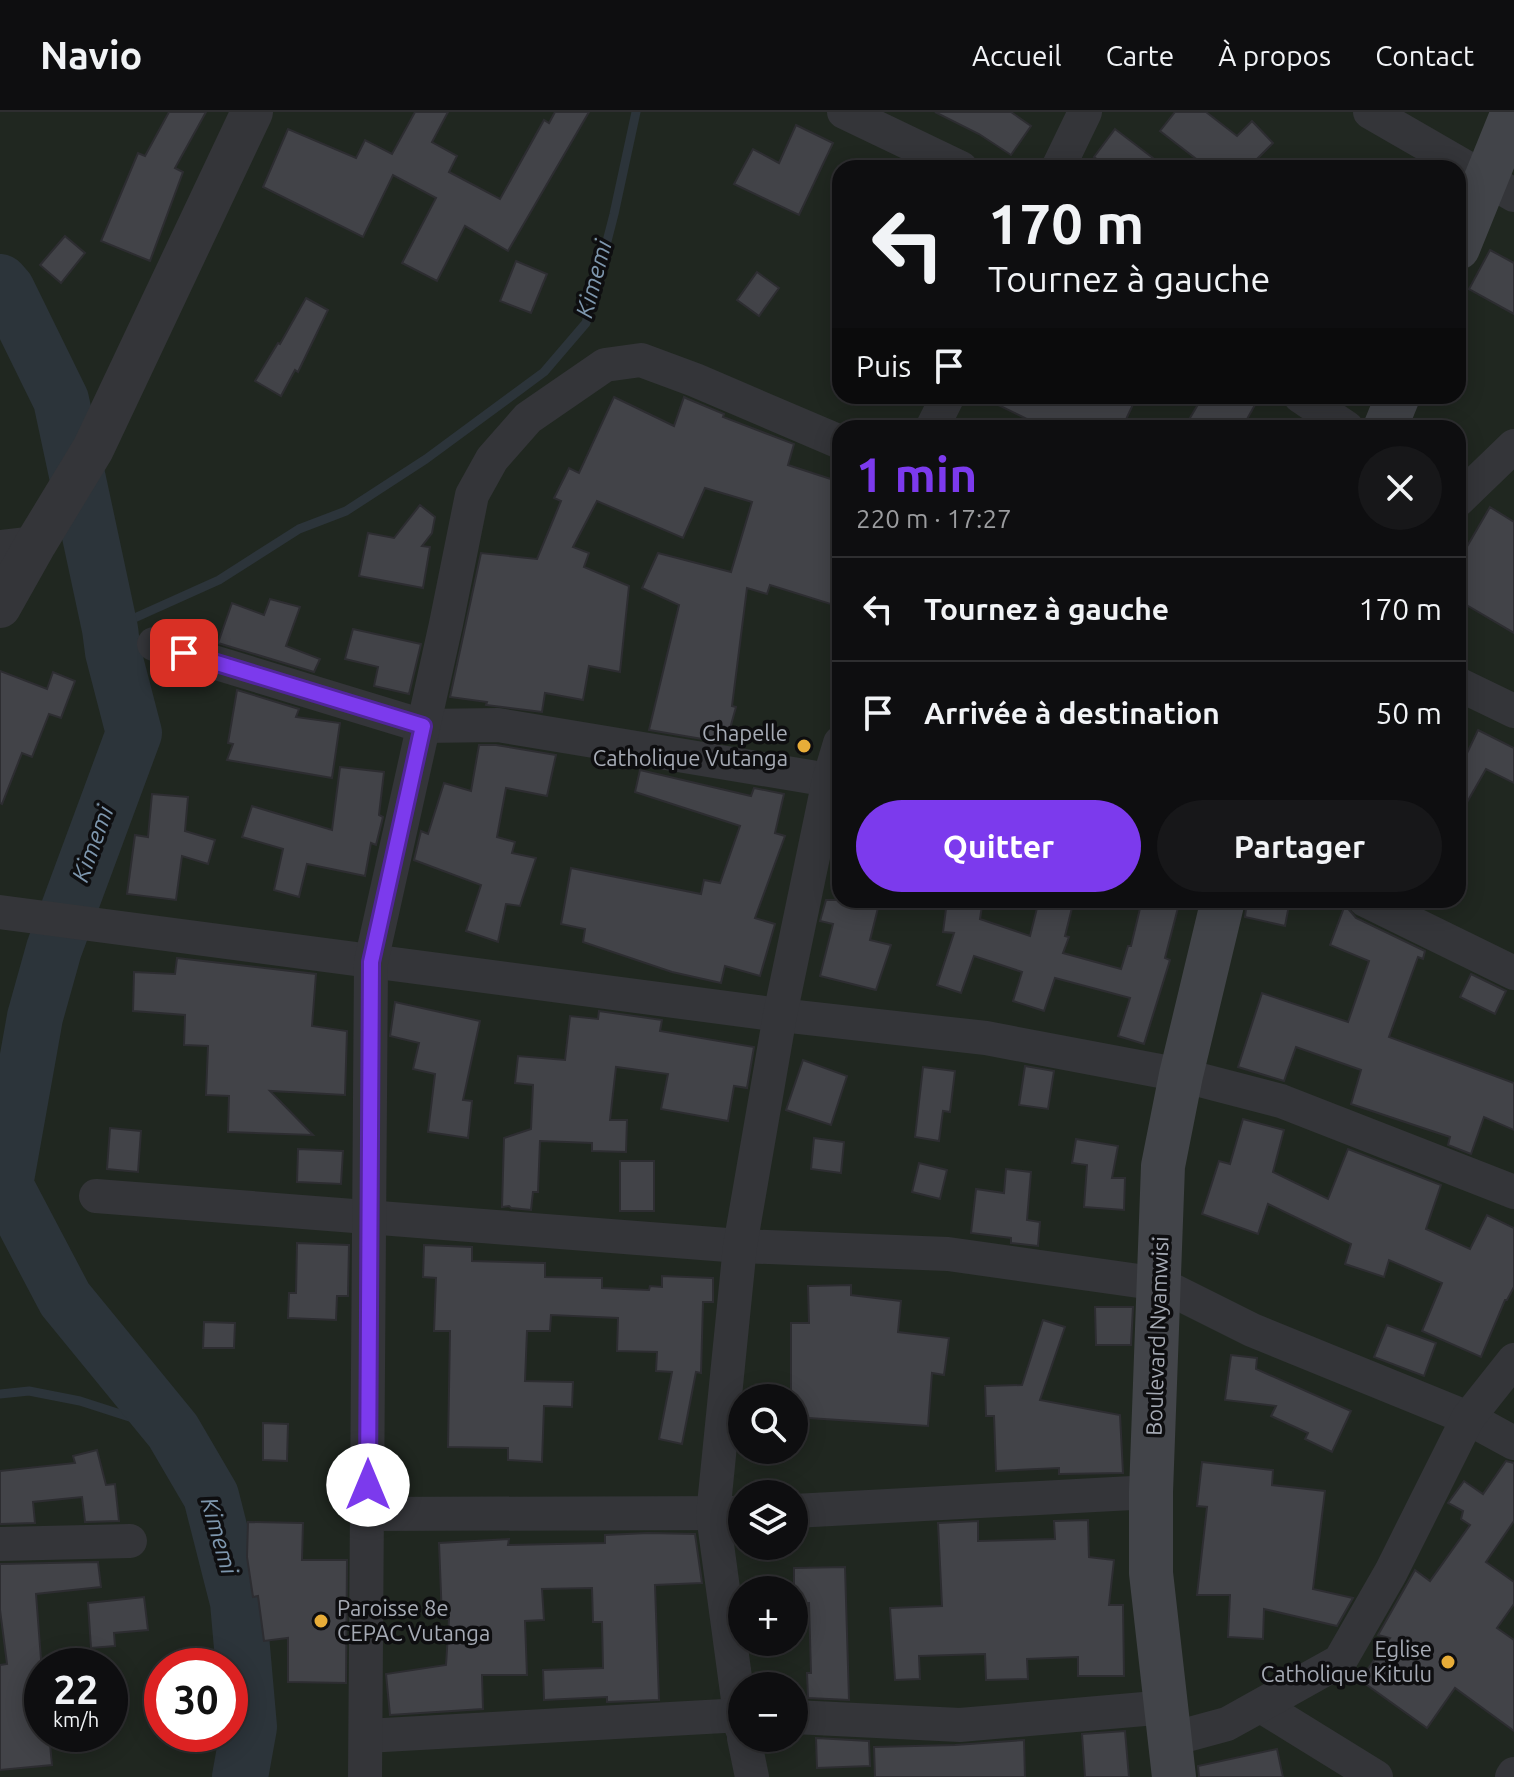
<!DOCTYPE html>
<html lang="fr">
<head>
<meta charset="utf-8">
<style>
  body { margin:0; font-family:Ubuntu,sans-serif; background:#171719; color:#f1f3f6; height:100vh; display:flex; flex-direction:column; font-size:30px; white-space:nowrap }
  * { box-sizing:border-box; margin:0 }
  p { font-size:26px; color:#9b9c9f }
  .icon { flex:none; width:44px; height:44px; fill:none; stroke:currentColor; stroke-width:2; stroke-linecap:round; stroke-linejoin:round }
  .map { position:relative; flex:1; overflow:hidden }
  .sheet { position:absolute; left:832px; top:308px; width:634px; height:488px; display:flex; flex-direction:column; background:#0e0e10; border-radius:24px; box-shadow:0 4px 20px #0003,0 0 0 2px #2e2e30 }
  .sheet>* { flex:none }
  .guide { position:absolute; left:832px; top:48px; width:634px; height:244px; border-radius:24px; box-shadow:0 4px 20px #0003,0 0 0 2px #2e2e30; background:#0e0e10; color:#f1f3f6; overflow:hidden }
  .fabs { position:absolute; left:728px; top:1272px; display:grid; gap:16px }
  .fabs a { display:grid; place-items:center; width:80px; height:80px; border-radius:50%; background:#0e0e10; box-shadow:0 4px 20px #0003,0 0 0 2px #2e2e30; font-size:40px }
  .speed { position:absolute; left:24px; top:1536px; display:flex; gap:16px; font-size:40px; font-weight:700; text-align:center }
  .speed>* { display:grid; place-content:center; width:104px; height:104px; border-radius:50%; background:#0e0e10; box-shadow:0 4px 20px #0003,0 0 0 2px #2e2e30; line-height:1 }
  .speed small { font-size:20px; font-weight:400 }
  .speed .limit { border:12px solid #d22; background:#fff; color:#111 }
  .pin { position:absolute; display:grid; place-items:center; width:68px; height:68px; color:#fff; margin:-34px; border-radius:16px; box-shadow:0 4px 12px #0006 }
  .me { position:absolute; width:88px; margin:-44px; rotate:0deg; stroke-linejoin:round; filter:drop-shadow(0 0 6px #0008) }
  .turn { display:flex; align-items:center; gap:28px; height:168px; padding:0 24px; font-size:36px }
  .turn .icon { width:104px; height:104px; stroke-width:2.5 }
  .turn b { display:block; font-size:56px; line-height:68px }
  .then { display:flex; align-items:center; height:76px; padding:0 24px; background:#0003; gap:16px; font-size:30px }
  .round { display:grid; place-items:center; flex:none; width:84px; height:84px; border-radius:42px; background:#171719 }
  .head { display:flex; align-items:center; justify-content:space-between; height:136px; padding:0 24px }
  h1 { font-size:48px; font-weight:700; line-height:60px; color:#7c3aed }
  .primary-button { display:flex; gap:16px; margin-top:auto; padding:16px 24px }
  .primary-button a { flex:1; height:92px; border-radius:48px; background:#7c3aed; color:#fff; font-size:32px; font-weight:700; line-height:92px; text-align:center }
  .primary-button a+a { background:#171719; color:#f1f3f6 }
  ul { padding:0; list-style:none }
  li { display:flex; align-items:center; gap:24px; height:104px; padding:0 24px; border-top:2px solid #2e2e30 }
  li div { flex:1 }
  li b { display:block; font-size:30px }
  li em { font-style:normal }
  header { display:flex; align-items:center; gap:48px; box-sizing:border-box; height:112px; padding:0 40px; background:#0e0e10; border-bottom:2px solid #2e2e30 }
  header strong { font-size:38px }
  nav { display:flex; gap:44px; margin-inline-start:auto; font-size:28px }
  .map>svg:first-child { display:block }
  .green { fill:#202720; fill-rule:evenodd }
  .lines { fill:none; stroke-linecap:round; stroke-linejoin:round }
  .stream { stroke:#2c343a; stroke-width:9 }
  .river { stroke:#2c343a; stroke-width:56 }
  .building { fill:#424348; stroke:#2d2d31; stroke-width:2 }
  .minor { stroke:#343539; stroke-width:34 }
  .tertiary { stroke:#343539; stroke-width:42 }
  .secondary { stroke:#424449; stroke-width:44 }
  .route-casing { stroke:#51269a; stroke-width:20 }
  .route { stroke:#7c3aed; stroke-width:14 }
  .poi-dot { fill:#e8ad38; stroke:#0e0e10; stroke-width:3 }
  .labels { text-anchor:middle; stroke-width:7; stroke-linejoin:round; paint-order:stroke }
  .poi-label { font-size:22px; fill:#a5aab4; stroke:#0e0e10; text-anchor:end }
  .street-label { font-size:22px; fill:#a5aab4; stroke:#0e0e10 }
  .water-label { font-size:24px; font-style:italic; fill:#7e97ae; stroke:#0e0e10 }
</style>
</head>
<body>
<header>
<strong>Navio</strong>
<nav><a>Accueil</a><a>Carte</a><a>À propos</a><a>Contact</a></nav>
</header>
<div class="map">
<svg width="1514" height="1665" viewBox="0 0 1514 1665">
  <rect width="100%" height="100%" fill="#131315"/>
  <path class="green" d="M 0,0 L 1514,0 L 1514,1665 L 0,1665 ZM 840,56 L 1458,56 L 1458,284 L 840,284 ZM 840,316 L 1458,316 L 1458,788 L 840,788 ZM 742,1286 L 794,1286 L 794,1338 L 742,1338 ZM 742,1382 L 794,1382 L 794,1434 L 742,1434 ZM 742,1478 L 794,1478 L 794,1530 L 742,1530 ZM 42,1554 L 110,1554 L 110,1622 L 42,1622 ZM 162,1554 L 230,1554 L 230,1622 L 162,1622 ZM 742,1574 L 794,1574 L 794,1626 L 742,1626 Z"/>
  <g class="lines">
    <g class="stream">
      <path d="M 110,517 L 219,468 L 299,417 L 346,399 L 426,347 L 544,260 L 586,211 L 614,102 L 636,0"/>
      <path d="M 0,1282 L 29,1279 L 80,1289 L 173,1319"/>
    </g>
    <path class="river" d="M 0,170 L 7,178 L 61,288 L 110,517 L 113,540 L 134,621 L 54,837 L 35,905 L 5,1073 L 65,1187 L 173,1319 L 211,1384 L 238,1490 L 249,1615 L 240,1665"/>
  </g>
  <g class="building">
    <path d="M 169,0 L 206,0 L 175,56 L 183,60 L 150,149 L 101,129 L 138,41 L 145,44 Z"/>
    <path d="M 415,0 L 448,0 L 432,30 L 457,44 L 449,60 L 500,87 L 544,8 L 549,11 L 555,0 L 589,0 L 508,139 L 465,114 L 437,169 L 402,151 L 436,86 L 393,63 L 363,125 L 263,75 L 288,17 L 356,46 L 365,28 L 392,42 Z"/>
    <path d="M 935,0 L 1011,0 L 1031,14 L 1011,43 L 979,22 Z"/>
    <path d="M 1175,0 L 1206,0 L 1237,24 L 1252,9 L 1273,31 L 1248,56 L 1208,56 L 1160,19 Z"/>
    <path d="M 796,13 L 833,31 L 799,103 L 734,72 L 753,37 L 779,51 Z"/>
    <path d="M 1115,17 L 1166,56 L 1109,56 L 1094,45 Z"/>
    <path d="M 65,124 L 85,141 L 61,171 L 40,153 Z"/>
    <path d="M 1490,138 L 1514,151 L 1514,202 L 1469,177 Z"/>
    <path d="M 516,149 L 547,162 L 531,201 L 500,189 Z"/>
    <path d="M 757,160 L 779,176 L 759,204 L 737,188 Z"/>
    <path d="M 306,186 L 328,198 L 298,260 L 295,258 L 281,284 L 255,269 L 278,231 L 280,232 Z"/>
    <path d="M 980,284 L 1137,284 L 1122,316 L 1045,316 Z"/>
    <path d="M 1203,284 L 1260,284 L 1242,316 L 1184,316 Z"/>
    <path d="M 614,285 L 674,314 L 684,285 L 688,287 L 724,302 L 723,305 L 794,332 L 788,353 L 840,370 L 840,495 L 770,473 L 767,482 L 747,476 L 732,594 L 736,595 L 726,631 L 649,618 L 679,493 L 642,476 L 658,441 L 731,460 L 752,390 L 705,376 L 683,426 L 597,389 L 573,435 L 589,441 L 584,455 L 629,474 L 620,560 L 589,554 L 583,588 L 545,581 L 542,600 L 486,593 L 487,590 L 450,585 L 481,441 L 537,447 L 561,389 L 554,386 L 569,356 L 579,361 Z"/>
    <path d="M 420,393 L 435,405 L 432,421 L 422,434 L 430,435 L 423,476 L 359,464 L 368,421 L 394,426 Z"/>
    <path d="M 1490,395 L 1514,410 L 1514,521 L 1458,488 L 1458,450 Z"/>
    <path d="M 270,487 L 300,495 L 286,534 L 320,547 L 314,560 L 218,531 L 232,491 L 264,503 Z"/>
    <path d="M 353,517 L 421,532 L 409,582 L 374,574 L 378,555 L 345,547 Z"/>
    <path d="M 0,559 L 47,577 L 53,560 L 75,569 L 61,606 L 49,602 L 32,645 L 22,641 L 2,692 L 0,691 Z"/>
    <path d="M 237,578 L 299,597 L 296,605 L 340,611 L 332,666 L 227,648 L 233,632 L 228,631 Z"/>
    <path d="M 1478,618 L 1514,636 L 1514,671 L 1486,657 L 1458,706 L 1458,660 Z"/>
    <path d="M 479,633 L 496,633 L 556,643 L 547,684 L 506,676 L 497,725 L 515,730 L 512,741 L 536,746 L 520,794 L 506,792 L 498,830 L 466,819 L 481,773 L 414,748 L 421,719 L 428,722 L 444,671 L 471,679 Z"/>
    <path d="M 340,655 L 384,660 L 379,703 L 383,705 L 376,733 L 371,731 L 365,764 L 307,752 L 299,785 L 274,778 L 283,737 L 242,725 L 252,694 L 332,718 Z"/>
    <path d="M 640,658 L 751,684 L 754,676 L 784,682 L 775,721 L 785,724 L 755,806 L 775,812 L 760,864 L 725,854 L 721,871 L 672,860 L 583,830 L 585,817 L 561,812 L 571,756 L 701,782 L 704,768 L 720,771 L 740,714 L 635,680 Z"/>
    <path d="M 152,682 L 188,685 L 185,719 L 215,728 L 208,752 L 182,744 L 176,788 L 127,782 L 135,723 L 148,725 Z"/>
    <path d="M 826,788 L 880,788 L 870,828 L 891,833 L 876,878 L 820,864 L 833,812 L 820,809 Z"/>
    <path d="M 1039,788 L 1074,788 L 1065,824 L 1069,825 L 1063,841 L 1121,857 L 1128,834 L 1131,834 L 1142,788 L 1180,788 L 1165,846 L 1170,848 L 1144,932 L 1118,924 L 1130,886 L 1055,866 L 1044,899 L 1013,889 L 1022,860 L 974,844 L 961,881 L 937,873 L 954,821 L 943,820 L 947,789 L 982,794 L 980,807 L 1030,824 Z"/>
    <path d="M 1247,788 L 1290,788 L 1285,814 L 1245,805 Z"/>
    <path d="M 1345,793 L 1356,806 L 1425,839 L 1423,847 L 1418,845 L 1389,925 L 1514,971 L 1514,1018 L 1484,1005 L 1471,1042 L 1448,1033 L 1450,1025 L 1351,992 L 1361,958 L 1296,935 L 1284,969 L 1238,955 L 1262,881 L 1348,910 L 1369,849 L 1330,833 Z"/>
    <path d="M 177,846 L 316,862 L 312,914 L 347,919 L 345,983 L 270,979 L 313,1023 L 228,1020 L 229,984 L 206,983 L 208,934 L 184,933 L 185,903 L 133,899 L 134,860 L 175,862 Z"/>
    <path d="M 1471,862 L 1506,879 L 1495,902 L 1460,885 Z"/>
    <path d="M 395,890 L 480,909 L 463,988 L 472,989 L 468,1026 L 428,1020 L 435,962 L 413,957 L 419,931 L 390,924 Z"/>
    <path d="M 599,899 L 662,908 L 660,919 L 754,935 L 747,976 L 734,974 L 728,1009 L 661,997 L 668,962 L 616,955 L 610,1008 L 627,1008 L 626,1040 L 592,1039 L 592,1031 L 540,1029 L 538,1080 L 533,1080 L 531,1098 L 511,1096 L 509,1094 L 502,1095 L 504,1026 L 531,1017 L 533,973 L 515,971 L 518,944 L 565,948 L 570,904 L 598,907 Z"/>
    <path d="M 803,948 L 847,964 L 831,1013 L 786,998 Z"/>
    <path d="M 1025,954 L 1054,959 L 1048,997 L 1019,993 Z"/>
    <path d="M 923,955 L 955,959 L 950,1000 L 943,999 L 939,1029 L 915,1025 Z"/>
    <path d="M 1243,1007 L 1284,1018 L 1273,1060 L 1328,1087 L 1348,1037 L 1441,1073 L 1426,1117 L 1470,1137 L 1487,1103 L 1514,1116 L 1514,1175 L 1507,1188 L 1505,1188 L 1481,1245 L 1422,1219 L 1442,1171 L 1389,1148 L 1384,1165 L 1345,1152 L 1351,1132 L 1268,1092 L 1258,1122 L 1202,1102 L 1219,1049 L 1230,1052 Z"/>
    <path d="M 110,1016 L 141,1019 L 138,1060 L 107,1057 Z"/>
    <path d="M 814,1026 L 844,1030 L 841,1061 L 811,1057 Z"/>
    <path d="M 1076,1027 L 1118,1034 L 1112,1066 L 1125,1066 L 1124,1098 L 1084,1095 L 1087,1053 L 1072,1051 Z"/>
    <path d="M 298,1037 L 343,1039 L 341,1072 L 297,1070 Z"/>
    <rect x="620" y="1049" width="34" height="50"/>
    <path d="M 919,1051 L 947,1058 L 940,1087 L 912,1080 Z"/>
    <path d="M 1006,1057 L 1031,1060 L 1027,1108 L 1040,1110 L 1038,1134 L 1011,1131 L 1011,1126 L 971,1121 L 976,1077 L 1004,1081 Z"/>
    <path d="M 297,1131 L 349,1133 L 348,1184 L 337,1184 L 336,1208 L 288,1206 L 289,1181 L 296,1181 Z"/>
    <path d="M 424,1133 L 472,1135 L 472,1149 L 545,1151 L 545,1165 L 602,1166 L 602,1176 L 649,1178 L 650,1174 L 662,1175 L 662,1164 L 713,1166 L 713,1190 L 703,1190 L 701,1261 L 696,1260 L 682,1332 L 659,1327 L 672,1260 L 656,1259 L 657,1240 L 617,1239 L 618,1206 L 551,1203 L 550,1219 L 527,1219 L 525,1269 L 573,1270 L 572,1295 L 544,1294 L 542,1350 L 508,1348 L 508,1336 L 448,1335 L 450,1219 L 434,1219 L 436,1166 L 423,1165 Z"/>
    <path d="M 851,1173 L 851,1183 L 901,1189 L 898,1220 L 949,1226 L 944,1263 L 932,1261 L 928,1314 L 794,1305 L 794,1286 L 791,1286 L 791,1211 L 809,1211 L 808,1174 Z"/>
    <path d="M 1095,1195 L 1133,1195 L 1131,1233 L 1096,1233 Z"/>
    <path d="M 1043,1208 L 1065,1215 L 1040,1288 L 1120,1303 L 1123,1361 L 1059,1362 L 1059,1356 L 996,1359 L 994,1304 L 986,1304 L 985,1274 L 1022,1273 Z"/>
    <path d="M 204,1210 L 235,1211 L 234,1236 L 203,1236 Z"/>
    <path d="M 1387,1213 L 1436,1231 L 1424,1264 L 1374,1245 Z"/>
    <path d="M 1231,1243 L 1257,1246 L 1256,1257 L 1351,1299 L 1332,1340 L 1305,1327 L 1308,1321 L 1271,1304 L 1276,1294 L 1225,1288 Z"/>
    <path d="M 263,1311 L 288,1312 L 287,1349 L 263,1348 Z"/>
    <path d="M 97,1338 L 106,1373 L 115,1372 L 119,1409 L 85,1410 L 82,1385 L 33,1390 L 35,1411 L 0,1412 L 0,1359 L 75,1351 L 73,1344 Z"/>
    <path d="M 1506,1349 L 1514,1351 L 1514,1409 L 1486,1450 L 1514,1470 L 1514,1492 L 1497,1516 L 1514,1528 L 1514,1619 L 1455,1576 L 1427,1616 L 1360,1568 L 1390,1526 L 1378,1523 L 1415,1458 L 1430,1469 L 1470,1413 L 1461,1407 L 1463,1399 L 1448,1391 L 1464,1369 L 1483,1382 Z"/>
    <path d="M 1202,1350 L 1273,1358 L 1272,1373 L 1325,1379 L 1313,1477 L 1353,1486 L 1337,1514 L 1264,1497 L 1263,1527 L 1228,1525 L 1230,1483 L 1197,1483 L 1207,1395 L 1197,1394 Z"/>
    <path d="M 1088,1408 L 1089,1445 L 1114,1448 L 1109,1493 L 1123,1493 L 1124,1564 L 1078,1564 L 1078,1545 L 1027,1547 L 1028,1567 L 986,1568 L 985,1542 L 919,1544 L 920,1567 L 895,1568 L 890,1496 L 942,1494 L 938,1411 L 978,1409 L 978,1429 L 1055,1427 L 1054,1409 Z"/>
    <path d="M 248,1410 L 303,1411 L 302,1448 L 347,1448 L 346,1571 L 288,1570 L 288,1526 L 264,1529 L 258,1484 L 253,1485 L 247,1445 Z"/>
    <path d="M 648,1421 L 695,1422 L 702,1471 L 655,1473 L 659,1588 L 607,1590 L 607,1585 L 544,1588 L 543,1558 L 603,1556 L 602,1510 L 593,1510 L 592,1476 L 542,1477 L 544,1508 L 525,1509 L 527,1563 L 482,1563 L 483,1597 L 390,1603 L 386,1562 L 446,1553 L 449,1507 L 442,1507 L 439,1431 L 509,1427 L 508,1433 L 605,1431 L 605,1423 Z"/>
    <path d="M 98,1450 L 101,1475 L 36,1482 L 42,1560 L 42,1622 L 49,1622 L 52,1653 L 0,1658 L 0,1553 L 7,1552 L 0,1498 L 0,1452 Z"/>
    <path d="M 845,1455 L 849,1588 L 808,1586 L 807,1561 L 811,1561 L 809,1491 L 794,1491 L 794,1456 Z"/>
    <path d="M 144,1485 L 148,1518 L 114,1521 L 115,1534 L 91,1536 L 88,1491 Z"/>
    <path d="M 1125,1619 L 1129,1665 L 1085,1665 L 1082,1622 Z"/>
    <path d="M 816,1626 L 869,1629 L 870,1654 L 817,1656 Z"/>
    <path d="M 1024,1628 L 1025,1665 L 875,1665 L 874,1635 L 955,1633 Z"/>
    <path d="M 1277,1637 L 1283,1665 L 1199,1665 L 1198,1654 Z"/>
  </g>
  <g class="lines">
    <g class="minor">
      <path d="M 844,0 L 961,56"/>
      <path d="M 1370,0 L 1514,83"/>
      <path d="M 1058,56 L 1085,0"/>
      <path d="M 1300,284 L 1347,316"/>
      <path d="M 932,316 L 948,284"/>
      <path d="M 1458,388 L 1514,334"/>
      <path d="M 0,435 L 36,431"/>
      <path d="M 154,532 L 423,614 L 498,613 L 829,668"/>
      <path d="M 1458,572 L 1514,599"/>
      <path d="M 1365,788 L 1514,861"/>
      <path d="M 0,800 L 780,903 L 986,926 L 1181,963 L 1281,989 L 1514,1080"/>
      <path d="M 96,1084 L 740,1134 L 948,1142 L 1160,1172 L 1252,1218 L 1468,1306 L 1514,1331"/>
      <path d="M 794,1399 L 1151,1380"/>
      <path d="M 368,1402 L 742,1401"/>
      <path d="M 0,1432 L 130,1429"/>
      <path d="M 1261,1594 L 1376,1665"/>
      <path d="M 794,1605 L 960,1613 L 1167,1595"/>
      <path d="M 742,1617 L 713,1403 L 740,1134 L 780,903 L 829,668 L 840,631"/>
      <path d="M 366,1624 L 742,1603"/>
      <path d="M 744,1626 L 752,1665"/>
      <path d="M 1168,1628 L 1227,1612 L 1340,1549 L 1391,1460 L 1468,1306 L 1514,1248"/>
      <path d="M 365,1665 L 371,850 L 446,512 L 472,383 L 492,347 L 528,306 L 605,253 L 641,248 L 695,268 L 840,330"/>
      <path d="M 1512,1665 L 1514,1662"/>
    </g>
    <path class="tertiary" d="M 0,495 L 36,431 L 93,337 L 252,0"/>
    <g class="secondary">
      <path d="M 1458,136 L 1513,0"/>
      <path d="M 1385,316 L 1398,284"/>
      <path d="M 1174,1665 L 1151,1461 L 1151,1380 L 1163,1054 L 1181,963 L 1223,788"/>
    </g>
  </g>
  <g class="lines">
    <g class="route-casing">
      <path id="route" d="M 184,541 L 423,614 L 371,850 L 368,1373"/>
    </g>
    <use href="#route" class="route"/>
  </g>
  <g class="poi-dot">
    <circle cx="804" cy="634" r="8"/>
    <circle cx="321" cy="1509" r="8"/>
    <circle cx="1448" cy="1550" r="8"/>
  </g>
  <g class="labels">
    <g class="poi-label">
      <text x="788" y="629">Chapelle<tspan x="788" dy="25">Catholique Vutanga</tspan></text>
      <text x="337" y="1504" text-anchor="start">Paroisse 8e<tspan x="337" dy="25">CEPAC Vutanga</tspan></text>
      <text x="1432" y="1545">Eglise<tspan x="1432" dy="25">Catholique Kitulu</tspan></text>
    </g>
    <g class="street-label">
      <text transform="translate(1157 1224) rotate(-88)" y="8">Boulevard Nyamwisi</text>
    </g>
    <g class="water-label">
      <text transform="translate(594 167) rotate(-75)" y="8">Kimemi</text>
      <text transform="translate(93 732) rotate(-70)" y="8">Kimemi</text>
      <text transform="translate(219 1424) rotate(74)" y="8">Kimemi</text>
    </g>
  </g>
</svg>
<div class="fabs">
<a><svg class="icon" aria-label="search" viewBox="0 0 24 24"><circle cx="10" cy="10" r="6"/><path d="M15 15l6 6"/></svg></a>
<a><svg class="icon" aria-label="layers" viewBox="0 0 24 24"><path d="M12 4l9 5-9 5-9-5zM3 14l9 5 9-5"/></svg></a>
<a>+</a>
<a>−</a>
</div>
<div class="speed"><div>22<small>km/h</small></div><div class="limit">30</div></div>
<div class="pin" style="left:184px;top:541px;background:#d93025"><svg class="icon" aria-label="arrive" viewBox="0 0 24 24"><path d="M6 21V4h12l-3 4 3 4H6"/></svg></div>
<svg class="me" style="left:368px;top:1373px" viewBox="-20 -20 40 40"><circle r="19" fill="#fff"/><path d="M0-13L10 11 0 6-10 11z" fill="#7c3aed"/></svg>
<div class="guide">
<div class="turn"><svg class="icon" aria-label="left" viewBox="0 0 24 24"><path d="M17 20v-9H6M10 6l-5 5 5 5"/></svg><div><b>170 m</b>Tournez à gauche</div></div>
<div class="then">Puis<svg class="icon" aria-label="arrive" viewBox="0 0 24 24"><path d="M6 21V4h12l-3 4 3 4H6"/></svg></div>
</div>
<section class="sheet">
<div class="head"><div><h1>1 min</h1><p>220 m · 17:27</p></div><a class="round"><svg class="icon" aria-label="close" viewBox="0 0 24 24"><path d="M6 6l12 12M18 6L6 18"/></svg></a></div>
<ul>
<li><svg class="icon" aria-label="left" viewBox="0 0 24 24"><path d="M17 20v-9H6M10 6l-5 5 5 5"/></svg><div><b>Tournez à gauche</b></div><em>170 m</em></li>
<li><svg class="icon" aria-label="arrive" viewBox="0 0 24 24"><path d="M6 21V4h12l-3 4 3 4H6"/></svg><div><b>Arrivée à destination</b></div><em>50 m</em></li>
</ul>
<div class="primary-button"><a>Quitter</a><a>Partager</a></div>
</section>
</div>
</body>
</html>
